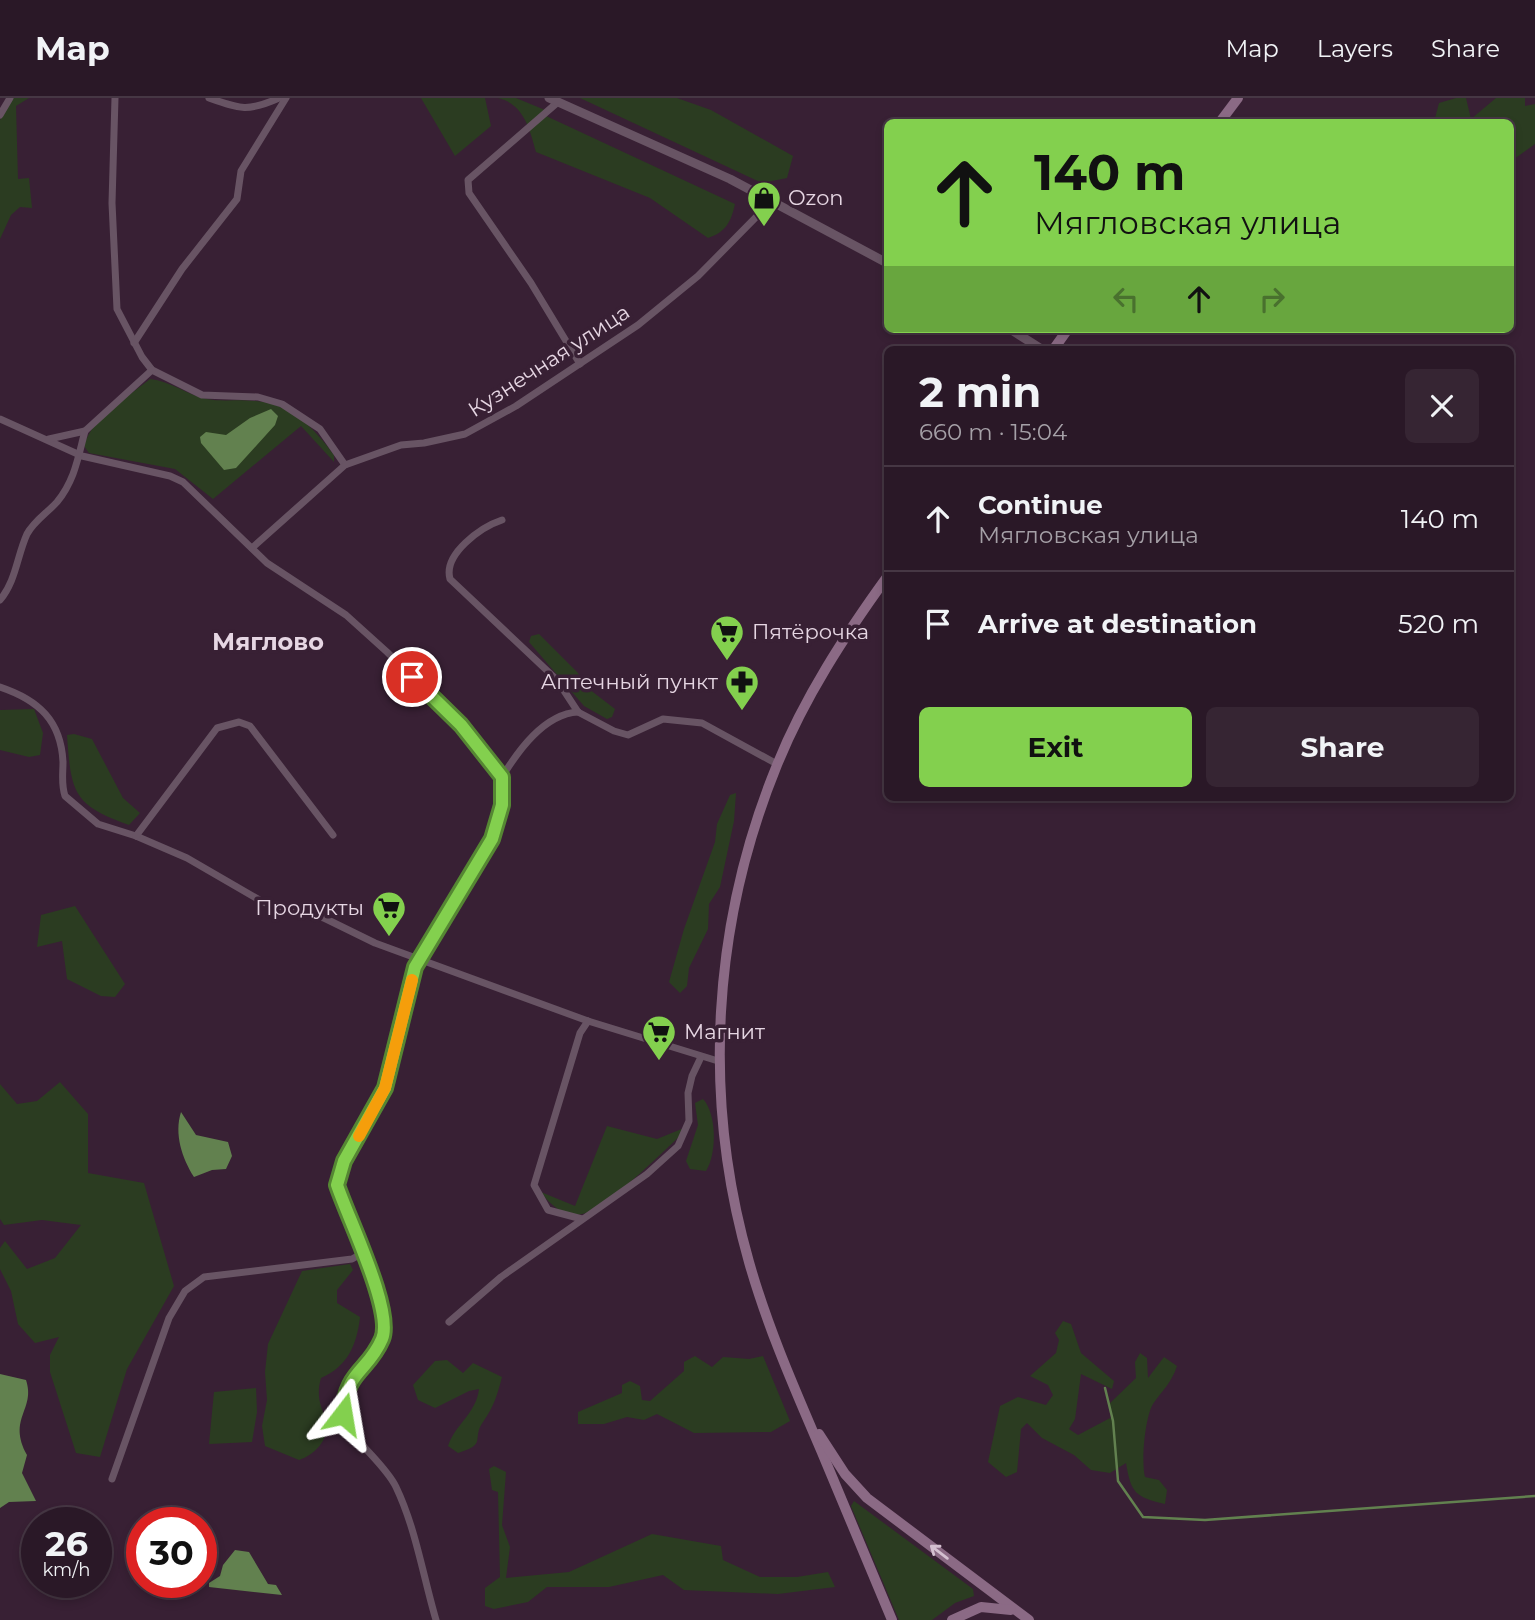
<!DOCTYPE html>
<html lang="en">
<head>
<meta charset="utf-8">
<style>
  body { margin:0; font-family:Montserrat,sans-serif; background:#362533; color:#f1f3f6; height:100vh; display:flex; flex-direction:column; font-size:26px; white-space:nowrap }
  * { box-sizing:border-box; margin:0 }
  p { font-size:23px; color:#a5a0a7 }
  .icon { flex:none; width:38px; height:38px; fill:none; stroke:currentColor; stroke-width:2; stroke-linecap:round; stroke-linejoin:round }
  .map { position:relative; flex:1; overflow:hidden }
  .details { position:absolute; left:884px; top:248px; width:630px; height:455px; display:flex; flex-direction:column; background:#2a1827; border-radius:10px; box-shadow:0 4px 10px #0003,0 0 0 2px #463744 }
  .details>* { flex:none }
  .hud { position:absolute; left:884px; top:21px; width:630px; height:214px; border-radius:10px; box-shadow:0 4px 10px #0003,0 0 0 2px #463744; background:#83d04e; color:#111; overflow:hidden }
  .speed { position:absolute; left:21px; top:1409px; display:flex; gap:14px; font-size:35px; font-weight:700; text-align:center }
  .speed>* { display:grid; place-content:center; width:91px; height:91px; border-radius:50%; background:#2a1827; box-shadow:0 4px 10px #0003,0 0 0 2px #463744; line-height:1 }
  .speed small { font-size:18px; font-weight:400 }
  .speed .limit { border:10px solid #d22; background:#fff; color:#111 }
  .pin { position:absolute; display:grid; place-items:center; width:60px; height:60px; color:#fff; margin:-30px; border:4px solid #fff; border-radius:50%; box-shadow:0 2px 7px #0007 }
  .me { position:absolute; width:77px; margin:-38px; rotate:14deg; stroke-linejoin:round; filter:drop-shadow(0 0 5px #0008) }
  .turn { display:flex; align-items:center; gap:24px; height:147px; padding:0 35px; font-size:32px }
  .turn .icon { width:91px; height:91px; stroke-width:2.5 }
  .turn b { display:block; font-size:49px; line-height:60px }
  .lanes { display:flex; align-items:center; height:66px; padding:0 35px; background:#0003; justify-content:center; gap:35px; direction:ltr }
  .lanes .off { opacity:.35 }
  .round { display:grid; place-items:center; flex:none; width:74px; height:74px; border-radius:10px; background:#362533 }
  .summary { display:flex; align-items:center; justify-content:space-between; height:119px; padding:0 35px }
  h1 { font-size:42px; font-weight:700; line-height:52px }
  .primary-button { display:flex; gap:14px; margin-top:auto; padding:14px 35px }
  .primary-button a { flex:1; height:80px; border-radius:10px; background:#83d04e; color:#111; font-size:28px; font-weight:700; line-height:80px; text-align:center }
  .primary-button a+a { background:#362533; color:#f1f3f6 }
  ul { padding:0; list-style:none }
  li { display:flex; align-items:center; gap:21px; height:105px; padding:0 35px; border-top:2px solid #463744 }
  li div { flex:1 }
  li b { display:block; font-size:26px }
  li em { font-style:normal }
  header { display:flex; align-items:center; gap:42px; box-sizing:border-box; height:98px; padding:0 35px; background:#2a1827; border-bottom:2px solid #463744 }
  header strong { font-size:33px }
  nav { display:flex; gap:38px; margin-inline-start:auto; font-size:24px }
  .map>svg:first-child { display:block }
  .green { fill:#2b3c21 }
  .water { fill:#62814f }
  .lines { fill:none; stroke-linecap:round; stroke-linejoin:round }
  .stream { stroke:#62814f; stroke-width:2.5 }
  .minor { stroke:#685464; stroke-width:7 }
  .tertiary { stroke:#685464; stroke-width:9 }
  .secondary { stroke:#8b6a85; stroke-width:10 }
  .oneway { stroke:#d4c0d0 }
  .route-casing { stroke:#558733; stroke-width:18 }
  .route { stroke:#83d04e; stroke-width:12 }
  .slow { stroke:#f59e0b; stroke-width:12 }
  .labels { text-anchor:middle; stroke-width:7; stroke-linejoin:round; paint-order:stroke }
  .poi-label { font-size:21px; fill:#e6d6e3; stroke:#382034; text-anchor:start }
  .street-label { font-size:21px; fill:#e6d6e3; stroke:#382034 }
  .quarter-label { font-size:24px; font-weight:bold; fill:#e6d6e3; stroke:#382034 }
</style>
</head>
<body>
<header>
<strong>Map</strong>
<nav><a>Map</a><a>Layers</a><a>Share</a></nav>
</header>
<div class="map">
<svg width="1535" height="1522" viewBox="0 0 1535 1522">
  <rect width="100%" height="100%" fill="#382034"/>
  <g class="green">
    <path d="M 12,0 L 29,0 L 16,8 L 18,81 L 29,80 L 32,110 L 20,109 L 11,117 L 0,141 L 0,22 Z"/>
    <path d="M 421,0 L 485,0 L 491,28 L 455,58 Z"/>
    <path d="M 498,0 L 516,0 L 545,12 L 544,17 L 735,106 C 731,124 726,134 708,140 L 650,100 L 536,54 C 530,32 524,6 498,0 Z"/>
    <path d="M 580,0 L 677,0 L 711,12 L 793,58 L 787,80 L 762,85 Z"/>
    <path d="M 1456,0 L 1466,0 L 1471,21 L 1496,0 L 1525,0 L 1525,8 L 1535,6 L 1535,46 L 1510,64 L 1510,24 L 1434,24 L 1439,5 Z"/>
    <path d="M 150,281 C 171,283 187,297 207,301 C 223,304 239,301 256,303 C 290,305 315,331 334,357 L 334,364 L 301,328 L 213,401 L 175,371 L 89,355 L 84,348 C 93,317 127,300 150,281 Z"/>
    <path d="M 539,536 L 578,575 L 585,588 L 615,611 L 612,619 L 607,621 L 584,608 L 529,544 L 531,538 Z"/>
    <path d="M 34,611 L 43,635 L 40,657 L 29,659 L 0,652 L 0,612 Z"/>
    <path d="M 74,636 L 92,641 L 123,700 L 140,715 L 129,727 C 73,707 71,695 67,637 Z"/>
    <path d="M 736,695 L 734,723 L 720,789 L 709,806 L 708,831 L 689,870 L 687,888 L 680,895 L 669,884 L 684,831 L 715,744 L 717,726 L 730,697 Z"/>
    <path d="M 75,808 L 125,886 L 115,899 L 101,898 L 67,881 L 62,843 L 37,849 L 41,817 Z"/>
    <path d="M 60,984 L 88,1016 L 88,1075 L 144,1085 L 174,1188 L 127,1271 L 100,1359 L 76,1355 L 50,1274 L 50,1257 L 59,1239 L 35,1245 L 18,1226 L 11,1193 L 0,1171 L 0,1150 L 5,1143 L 27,1171 L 55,1160 L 81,1127 L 42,1122 L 4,1127 L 0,1121 L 0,986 L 17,1006 L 37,1003 Z"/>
    <path d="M 703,1001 C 717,1016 717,1056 706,1073 L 690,1071 L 686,1063 L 698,1027 L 695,1005 Z"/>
    <path d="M 607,1028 L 657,1041 L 684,1030 L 681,1037 C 660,1056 607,1111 582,1116 C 565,1120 549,1106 541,1094 L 575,1108 Z"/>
    <path d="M 350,1166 L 353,1172 L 337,1192 L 337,1205 L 360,1219 C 357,1247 347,1269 321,1280 C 316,1297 320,1310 329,1326 C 326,1343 316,1356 299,1362 L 265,1348 L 262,1328 L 267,1302 L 265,1274 L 268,1246 L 302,1173 Z"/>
    <path d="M 1063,1223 L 1071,1226 L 1081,1255 L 1114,1283 L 1112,1291 L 1081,1276 L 1075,1321 L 1069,1331 L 1078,1337 L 1112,1319 L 1109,1306 L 1136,1280 L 1135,1264 L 1140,1255 L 1147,1260 L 1148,1280 L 1164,1259 L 1177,1268 C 1172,1284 1162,1293 1153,1306 C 1145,1319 1141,1364 1145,1379 L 1159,1382 L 1167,1392 L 1165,1406 C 1135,1399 1131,1395 1126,1365 L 1110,1375 L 1091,1372 L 1074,1357 L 1042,1340 L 1027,1325 L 1021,1331 L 1017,1374 L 1006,1379 L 988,1364 L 1000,1308 L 1018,1299 L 1046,1307 L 1053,1297 L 1048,1287 L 1030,1278 L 1056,1255 L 1059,1242 L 1055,1235 Z"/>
    <path d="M 695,1258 L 712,1269 L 723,1259 L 749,1261 L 763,1258 L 790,1323 L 771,1334 L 694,1335 L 657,1316 L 644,1322 L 627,1319 L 604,1326 L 578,1326 L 578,1314 L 622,1295 L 622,1287 L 630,1283 L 640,1288 L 642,1302 L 650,1303 L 684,1273 L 684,1264 Z"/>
    <path d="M 447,1262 L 463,1275 L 473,1265 L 502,1279 C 497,1298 494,1308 483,1324 C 471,1341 488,1346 458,1355 L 448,1348 C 455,1326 476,1316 479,1291 L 469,1293 L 435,1310 L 418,1302 L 413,1287 L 435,1263 Z"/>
    <path d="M 256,1290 L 257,1314 L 252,1344 L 209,1346 L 214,1294 Z"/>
    <path d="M 494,1368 L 506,1374 L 502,1427 L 510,1449 L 506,1480 L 569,1474 L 652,1436 L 721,1448 L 723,1462 L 760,1479 L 797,1479 L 828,1474 L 835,1489 L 778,1496 L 684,1492 L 663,1477 L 609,1489 L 547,1489 L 528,1504 L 494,1511 L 485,1508 L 485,1490 L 500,1479 L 498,1394 L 492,1392 L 489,1371 Z"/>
    <path d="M 854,1403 L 973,1491 L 974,1498 L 955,1505 L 932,1522 L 899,1522 L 851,1408 Z"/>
  </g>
  <g class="water">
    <path d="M 271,311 L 278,318 L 275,327 L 236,370 L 224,372 L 201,345 L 200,339 L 206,334 L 226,337 L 250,320 Z"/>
    <path d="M 181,1014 L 196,1037 L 228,1044 L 232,1058 L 226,1071 L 212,1072 L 194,1079 C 182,1060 174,1036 181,1014 Z"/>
    <path d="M 0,1276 L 26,1282 C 36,1312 7,1320 27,1357 L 22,1375 L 36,1403 L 9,1404 L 0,1410 Z"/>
    <path d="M 235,1452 L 249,1454 L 268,1486 L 276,1487 L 282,1497 L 209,1489 L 209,1485 L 220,1478 L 223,1467 Z"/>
  </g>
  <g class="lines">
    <path class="stream" d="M 1105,1290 L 1113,1323 L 1118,1383 L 1143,1419 L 1205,1422 L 1535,1398"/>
    <g class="minor">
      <path d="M 115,0 L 112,105 L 117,211 L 142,259 L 152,272 L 202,297 L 258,299 L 282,306 L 320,331 L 345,367"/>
      <path d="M 209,0 C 240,11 248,14 279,0"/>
      <path d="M 558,4 L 468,82 L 469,95 L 531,185 L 580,266"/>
      <path d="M 0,17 L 10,0"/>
      <path d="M 134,245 L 182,171 L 237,101 L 241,73 L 286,0"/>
      <path d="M 0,321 L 82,358 L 170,378 L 183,384 L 267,465 L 346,517 L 387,554 L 461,627 L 502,679 L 502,707 L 492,741 L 415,869 L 385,991 L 344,1063 L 337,1087 C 348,1124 391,1202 383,1238 C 376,1266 335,1283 343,1316 C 350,1342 384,1364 396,1389 C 416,1431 423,1478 436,1522"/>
      <path d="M 49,341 L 85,333"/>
      <path d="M 502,422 C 481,429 443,456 450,481 L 557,582 L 578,614 L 614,633 L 628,637 L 663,621 L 702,625 L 777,666"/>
      <path d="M 252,450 L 345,367 L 401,347 L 424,345 L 465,336 L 516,308 L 638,227 L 698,178 L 772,103"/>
      <path d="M 0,502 C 16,483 17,458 27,436 C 34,423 47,415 57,404 C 75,382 78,359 85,333 L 152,272"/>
      <path d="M 0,589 C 39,602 61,623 63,664 C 63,676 61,686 65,698 L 98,726 L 136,738 L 187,760 L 263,804 L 324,820 L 375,845 L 588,923 L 718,963"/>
      <path d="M 502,679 C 518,653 544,616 578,614"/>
      <path d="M 136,738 L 217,630 L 239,624 L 250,628 L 333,737"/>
      <path d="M 582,1121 L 548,1112 L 534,1087 L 580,935 L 588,923"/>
      <path d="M 449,1224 L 501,1179 L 647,1076 L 678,1048 L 689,1023 L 688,995 L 692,978 L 701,959"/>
      <path d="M 112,1381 L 169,1220 L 185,1193 L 204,1179 L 352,1161 L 363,1155"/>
    </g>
    <g class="tertiary">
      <path d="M 549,0 L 730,81 L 887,165"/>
      <path d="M 1010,231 L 1043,252"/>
    </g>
    <g class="secondary">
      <path d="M 1220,24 L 1238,0"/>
      <path d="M 1053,252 L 1068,231"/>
      <path d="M 887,479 C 845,537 804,600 777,667 C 712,826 702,1000 749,1164 C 768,1231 796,1294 823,1357 C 846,1412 869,1467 892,1522"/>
      <path d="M 819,1336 L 845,1376 L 867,1400 L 1029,1522"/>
      <path d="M 952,1522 L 981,1509 L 1011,1512"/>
    </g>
  </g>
  <defs><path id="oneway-shaft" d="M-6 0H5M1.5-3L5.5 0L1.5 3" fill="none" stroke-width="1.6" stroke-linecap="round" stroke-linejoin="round" transform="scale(1.75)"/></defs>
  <use class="oneway" href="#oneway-shaft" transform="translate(939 1454) rotate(-143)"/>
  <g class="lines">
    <g class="route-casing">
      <path id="route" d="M 343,1316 C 346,1272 368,1274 382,1241 C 394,1213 347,1118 337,1087 L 344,1063 L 385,990 L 415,869 L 492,741 L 502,707 L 502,679 L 461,627 L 412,579"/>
    </g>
    <use href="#route" class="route"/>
    <path class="slow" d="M 359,1038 L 385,990 L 412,882"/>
  </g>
  <defs>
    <g id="shop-pin" transform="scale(1.75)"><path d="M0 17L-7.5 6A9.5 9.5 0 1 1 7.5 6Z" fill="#83d04e" stroke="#382034"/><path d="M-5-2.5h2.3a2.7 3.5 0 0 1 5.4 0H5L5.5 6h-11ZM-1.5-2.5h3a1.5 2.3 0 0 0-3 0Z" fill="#111"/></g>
    <g id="supermarket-pin" transform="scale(1.75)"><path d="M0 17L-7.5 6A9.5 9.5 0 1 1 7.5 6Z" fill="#83d04e" stroke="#382034"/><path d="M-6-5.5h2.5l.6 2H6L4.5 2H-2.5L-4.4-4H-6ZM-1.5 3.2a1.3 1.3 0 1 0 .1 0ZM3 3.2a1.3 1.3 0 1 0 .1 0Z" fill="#111"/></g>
    <g id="pharmacy-pin" transform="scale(1.75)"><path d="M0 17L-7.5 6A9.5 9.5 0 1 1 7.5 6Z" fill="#83d04e" stroke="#382034"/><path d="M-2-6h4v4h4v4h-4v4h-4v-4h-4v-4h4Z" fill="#111"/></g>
  </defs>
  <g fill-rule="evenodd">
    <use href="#shop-pin" x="764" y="100"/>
    <use href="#supermarket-pin" x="727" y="534"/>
    <use href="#pharmacy-pin" x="742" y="584"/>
    <use href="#supermarket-pin" x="389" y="810"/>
    <use href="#supermarket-pin" x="659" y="934"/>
  </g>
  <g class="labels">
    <g class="poi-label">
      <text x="788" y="107">Ozon</text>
      <text x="752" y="541">Пятёрочка</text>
      <text x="718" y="591" text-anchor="end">Аптечный пункт</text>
      <text x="364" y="817" text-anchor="end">Продукты</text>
      <text x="684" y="941">Магнит</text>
    </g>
    <g class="street-label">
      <text transform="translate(549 263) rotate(-33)" y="7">Кузнечная улица</text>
    </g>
    <g class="quarter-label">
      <text x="268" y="552">Мяглово</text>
    </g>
  </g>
</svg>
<div class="speed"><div>26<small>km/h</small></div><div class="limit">30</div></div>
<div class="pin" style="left:412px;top:579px;background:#d93025"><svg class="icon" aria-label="arrive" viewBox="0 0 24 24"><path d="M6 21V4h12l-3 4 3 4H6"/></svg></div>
<svg class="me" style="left:343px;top:1316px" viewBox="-20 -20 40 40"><path d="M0-17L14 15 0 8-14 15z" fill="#83d04e" stroke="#fff" stroke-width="4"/></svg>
<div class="hud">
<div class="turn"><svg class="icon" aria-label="ahead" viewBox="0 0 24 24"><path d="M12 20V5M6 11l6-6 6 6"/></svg><div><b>140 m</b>Мягловская улица</div></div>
<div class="lanes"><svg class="icon off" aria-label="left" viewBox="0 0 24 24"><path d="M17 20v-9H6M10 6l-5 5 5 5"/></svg><svg class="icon" aria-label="ahead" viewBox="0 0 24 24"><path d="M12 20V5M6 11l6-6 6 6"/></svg><svg class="icon off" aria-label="right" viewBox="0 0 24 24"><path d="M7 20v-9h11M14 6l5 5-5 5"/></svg></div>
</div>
<section class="details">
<div class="summary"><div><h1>2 min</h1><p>660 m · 15:04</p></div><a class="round"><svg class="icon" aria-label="close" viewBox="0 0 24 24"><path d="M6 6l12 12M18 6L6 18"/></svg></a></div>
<ul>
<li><svg class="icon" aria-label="ahead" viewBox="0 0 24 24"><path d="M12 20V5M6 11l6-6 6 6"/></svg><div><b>Continue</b><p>Мягловская улица</p></div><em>140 m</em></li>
<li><svg class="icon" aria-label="arrive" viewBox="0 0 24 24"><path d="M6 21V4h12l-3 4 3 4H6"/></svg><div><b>Arrive at destination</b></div><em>520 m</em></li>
</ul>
<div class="primary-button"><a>Exit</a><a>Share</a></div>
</section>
</div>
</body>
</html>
